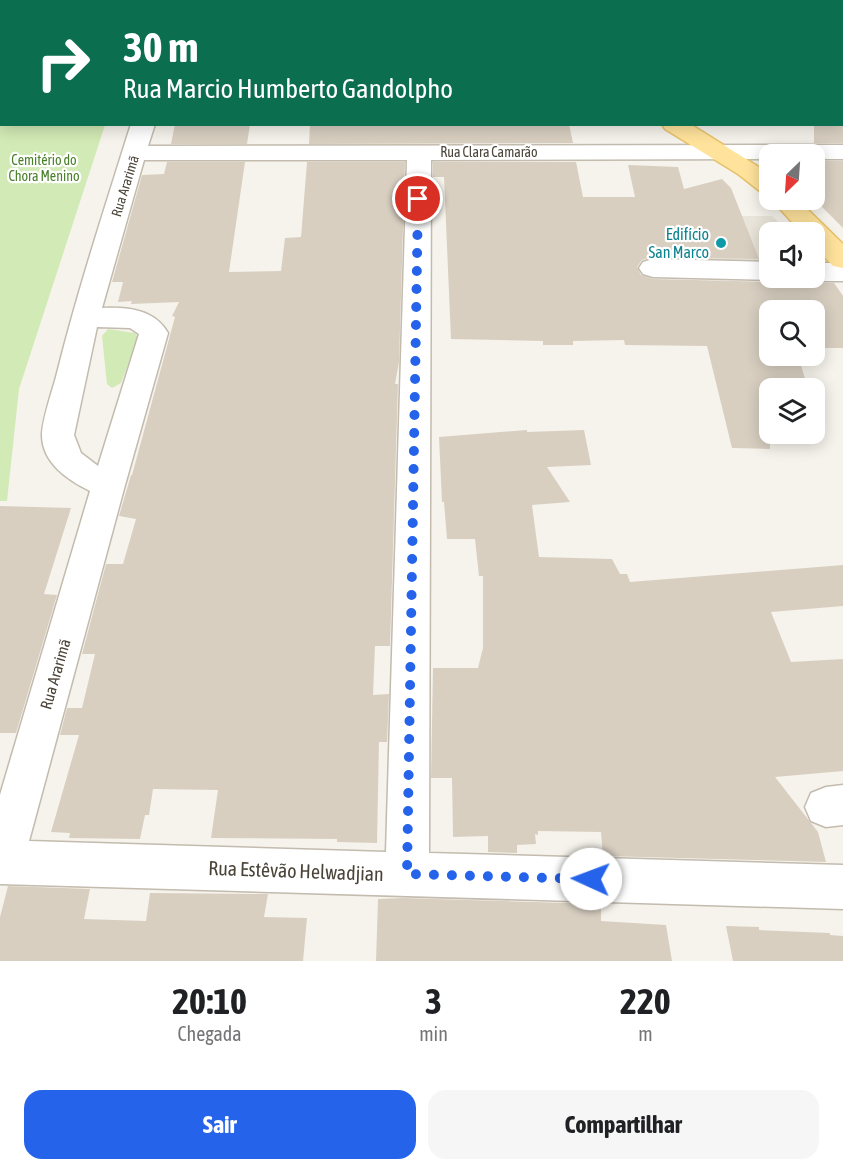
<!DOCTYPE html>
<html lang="pt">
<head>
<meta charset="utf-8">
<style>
  body { margin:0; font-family:"Asap Condensed",sans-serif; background:#f6f6f6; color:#202124; height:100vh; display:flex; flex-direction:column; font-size:22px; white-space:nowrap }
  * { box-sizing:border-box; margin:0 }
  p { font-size:20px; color:#757577 }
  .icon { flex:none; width:33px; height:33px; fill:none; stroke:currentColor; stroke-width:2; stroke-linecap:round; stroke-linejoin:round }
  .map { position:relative; height:961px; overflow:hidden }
  .drawer { display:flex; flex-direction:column; background:#fff; flex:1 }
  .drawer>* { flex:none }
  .guide { position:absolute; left:0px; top:0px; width:843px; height:126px; box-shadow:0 3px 15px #0003; background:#0b6e4f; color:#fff; overflow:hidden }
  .needle { width:39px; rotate:205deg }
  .buttons { position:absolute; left:759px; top:144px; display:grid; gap:12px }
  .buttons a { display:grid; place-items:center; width:66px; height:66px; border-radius:12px; background:#fff; box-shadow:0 3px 15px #0003; font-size:30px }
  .pin { position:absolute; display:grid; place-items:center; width:51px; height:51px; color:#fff; margin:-26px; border:3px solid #fff; border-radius:50%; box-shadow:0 2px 6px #0007 }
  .me { position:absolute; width:66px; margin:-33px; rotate:272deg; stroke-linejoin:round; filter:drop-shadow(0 0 4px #0008) }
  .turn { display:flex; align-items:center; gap:21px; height:126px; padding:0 24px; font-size:27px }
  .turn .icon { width:78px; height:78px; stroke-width:2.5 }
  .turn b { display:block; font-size:42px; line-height:51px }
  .eta { display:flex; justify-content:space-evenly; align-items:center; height:102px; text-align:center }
  .eta b { font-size:36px; font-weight:700; line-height:42px }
  .button { display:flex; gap:12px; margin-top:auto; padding:12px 24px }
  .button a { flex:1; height:69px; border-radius:18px; background:#2563eb; color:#fff; font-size:24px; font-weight:700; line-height:69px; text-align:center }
  .button a+a { background:#f6f6f6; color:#202124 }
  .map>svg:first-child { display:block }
  .residential { fill:#eae5da }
  .green { fill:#d2eab5 }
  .building { fill:#d8cfc1 }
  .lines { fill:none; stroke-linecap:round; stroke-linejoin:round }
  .minor-casing { stroke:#c2bbae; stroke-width:3 }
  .major-casing { stroke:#e6c16a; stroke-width:3 }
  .minor { fill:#fff; fill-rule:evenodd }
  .major { fill:#ffe39c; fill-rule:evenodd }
  .route { stroke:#2563eb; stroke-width:10; stroke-dasharray:0 18 }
  .culture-dot { fill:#0f9aa8; stroke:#fff; stroke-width:2 }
  .labels { text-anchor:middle; stroke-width:4.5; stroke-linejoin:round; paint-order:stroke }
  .far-street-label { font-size:14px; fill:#4b4439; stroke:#fff }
  .far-park-label { font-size:14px; fill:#4a7f2a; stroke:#fff }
  .culture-label { font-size:16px; fill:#0d838f; stroke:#fff; text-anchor:end }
  .street-label { font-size:16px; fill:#4b4439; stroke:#fff }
  .near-street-label { font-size:20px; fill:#4b4439; stroke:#fff }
</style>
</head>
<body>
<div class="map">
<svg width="843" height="961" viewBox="0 0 843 961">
  <rect width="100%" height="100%" fill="#f6f3ec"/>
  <path class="residential" d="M 639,216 L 772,216 L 788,232 L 770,232 L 769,266 L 650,265 Z"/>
  <g class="green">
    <path d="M 0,55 L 2,124 L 105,125 L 19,389 L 7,501 L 0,501 Z"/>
    <path d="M 108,329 L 135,333 L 138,338 L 121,383 L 112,388 L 107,384 L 102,336 Z"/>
  </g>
  <g class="building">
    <path d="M 175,124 L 250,124 L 247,144 L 171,144 Z"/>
    <path d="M 310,124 L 569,124 L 573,143 L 309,144 Z"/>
    <rect x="814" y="124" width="29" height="19"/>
    <path d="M 814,161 L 843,161 L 843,228 L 814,199 Z"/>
    <path d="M 167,162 L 245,162 L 229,272 L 281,271 L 285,238 L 301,237 L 307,162 L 405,162 L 399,362 L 395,384 L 398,384 L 390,646 L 375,646 L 373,695 L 389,694 L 387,742 L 379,742 L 377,843 L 337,842 L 337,839 L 211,838 L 218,790 L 153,789 L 149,815 L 145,815 L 140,839 L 69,838 L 70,833 L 51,832 L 79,735 L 60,735 L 67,708 L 82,708 L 95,654 L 82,654 L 106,564 L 123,564 L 136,519 L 119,516 L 131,475 L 132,475 L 175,317 L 172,316 L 179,302 L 131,304 L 132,301 L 118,302 L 123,282 L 112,282 L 142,175 L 164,174 Z"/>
    <path d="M 433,162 L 576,162 L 583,197 L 635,197 L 628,165 L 678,167 L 684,189 L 722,179 L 731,188 L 759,259 L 652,257 L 642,260 L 637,267 L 641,275 L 653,279 L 770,282 L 780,278 L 802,278 L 813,283 L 834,283 L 843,296 L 843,348 L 814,348 L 814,310 L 770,310 L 770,356 L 798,356 L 808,388 L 770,388 L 770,449 L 732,448 L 707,346 L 625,345 L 624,340 L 573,341 L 573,345 L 543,345 L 543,341 L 451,339 L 444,177 L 433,177 Z"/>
    <path d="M 527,430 L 527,432 L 584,430 L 591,465 L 547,467 L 570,502 L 532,505 L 539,557 L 612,559 L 620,574 L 627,574 L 630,582 L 843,565 L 843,606 L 771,612 L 791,662 L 843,659 L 843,771 L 775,777 L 818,832 L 826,862 L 603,856 L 601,832 L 538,831 L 538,835 L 535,834 L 536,844 L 517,845 L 517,853 L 488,852 L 488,836 L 453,837 L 452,778 L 431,778 L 433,668 L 478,668 L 483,648 L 483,576 L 479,576 L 475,539 L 447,539 L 444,502 L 442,502 L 439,437 Z"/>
    <path d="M 0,506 L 71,508 L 44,594 L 57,595 L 16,733 L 0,733 Z"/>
    <path d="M 8,886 L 90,889 L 84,919 L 146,921 L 150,893 L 268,894 L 264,917 L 307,918 L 303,961 L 0,961 L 0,917 Z"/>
    <path d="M 403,898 L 601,904 L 601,921 L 666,925 L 672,961 L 376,961 L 378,899 Z"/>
    <path d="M 726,926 L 759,927 L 759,930 L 830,933 L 830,935 L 843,936 L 843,961 L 733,961 Z"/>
  </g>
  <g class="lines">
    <g class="minor-casing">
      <g id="minor">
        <rect x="237" y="0" width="20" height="2"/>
        <rect x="434" y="0" width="20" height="2"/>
        <path d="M 131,124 L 155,124 L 148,146 L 843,145 L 843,159 L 814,159 L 814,154 L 770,154 L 770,159 L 431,160 L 429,853 L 843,865 L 843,909 L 0,884 L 0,795 L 90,491 C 68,480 42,463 42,435 C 42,420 53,389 57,373 C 78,289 105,207 131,124 ZM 144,160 L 407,160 L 386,852 L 29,841 L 125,485 L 168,333 C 154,309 128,307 102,308 ZM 97,327 L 130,328 L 139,334 L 98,466 L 81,453 L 74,435 Z"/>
        <path d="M 653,259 L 770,262 L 770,278 L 778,278 L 770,280 L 653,277 L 643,274 L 639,268 L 643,262 Z"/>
        <path d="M 814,263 L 843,263 L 843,281 L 814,281 L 804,278 L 814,278 Z"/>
        <path d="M 843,785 L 843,825 L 826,827 L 811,821 L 805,807 L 811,793 L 826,787 Z"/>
      </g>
    </g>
    <g class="major-casing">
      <g id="major">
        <rect x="0" y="28" width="2" height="12"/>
        <path d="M 662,124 L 690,124 L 770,174 L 770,194 L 761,192 L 738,174 L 665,129 Z"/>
        <path d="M 772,200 L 798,200 L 843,244 L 843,268 L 833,266 L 814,246 L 814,232 L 801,232 Z"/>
      </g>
    </g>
    <use href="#minor" class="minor"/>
    <use href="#major" class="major"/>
  </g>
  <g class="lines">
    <path class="route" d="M 418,199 L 407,874 L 591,879"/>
  </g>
  <circle class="culture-dot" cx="721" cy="243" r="6"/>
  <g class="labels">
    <g class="far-street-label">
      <text x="489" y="157">Rua Clara Camarão</text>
      <text transform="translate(125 186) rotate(-73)" y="5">Rua Ararimã</text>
    </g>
    <g class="far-park-label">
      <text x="44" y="165">Cemitério do<tspan x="44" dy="16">Chora Menino</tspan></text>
    </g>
    <g class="culture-label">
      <text x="709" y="240">Edifício<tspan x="709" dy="18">San Marco</tspan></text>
    </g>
    <g class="street-label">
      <text transform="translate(55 674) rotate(-74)" y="6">Rua Ararimã</text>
    </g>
    <g class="near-street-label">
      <text transform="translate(296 871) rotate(2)" y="7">Rua Estêvão Helwadjian</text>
    </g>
  </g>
</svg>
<div class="buttons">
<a><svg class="needle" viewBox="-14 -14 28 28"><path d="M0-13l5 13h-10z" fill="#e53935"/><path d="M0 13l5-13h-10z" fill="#757577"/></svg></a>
<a><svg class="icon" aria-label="sound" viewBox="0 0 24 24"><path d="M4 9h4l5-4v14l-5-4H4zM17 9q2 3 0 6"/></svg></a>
<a><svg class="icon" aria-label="search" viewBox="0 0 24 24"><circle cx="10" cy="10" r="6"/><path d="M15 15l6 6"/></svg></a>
<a><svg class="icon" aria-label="layers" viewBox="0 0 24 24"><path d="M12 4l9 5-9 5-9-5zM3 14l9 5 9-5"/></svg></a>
</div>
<div class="pin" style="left:418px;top:199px;background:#d93025"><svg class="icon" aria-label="arrive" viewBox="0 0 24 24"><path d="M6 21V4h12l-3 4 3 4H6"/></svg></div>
<svg class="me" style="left:591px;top:879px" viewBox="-20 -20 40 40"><circle r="19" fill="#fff"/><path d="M0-13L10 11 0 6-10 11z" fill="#2563eb"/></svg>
<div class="guide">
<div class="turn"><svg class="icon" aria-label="right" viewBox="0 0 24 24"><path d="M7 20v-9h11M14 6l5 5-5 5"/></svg><div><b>30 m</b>Rua Marcio Humberto Gandolpho</div></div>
</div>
</div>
<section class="drawer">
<div class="eta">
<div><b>20:10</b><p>Chegada</p></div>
<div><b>3</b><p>min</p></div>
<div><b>220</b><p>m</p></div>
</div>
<div class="button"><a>Sair</a><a>Compartilhar</a></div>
</section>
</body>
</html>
